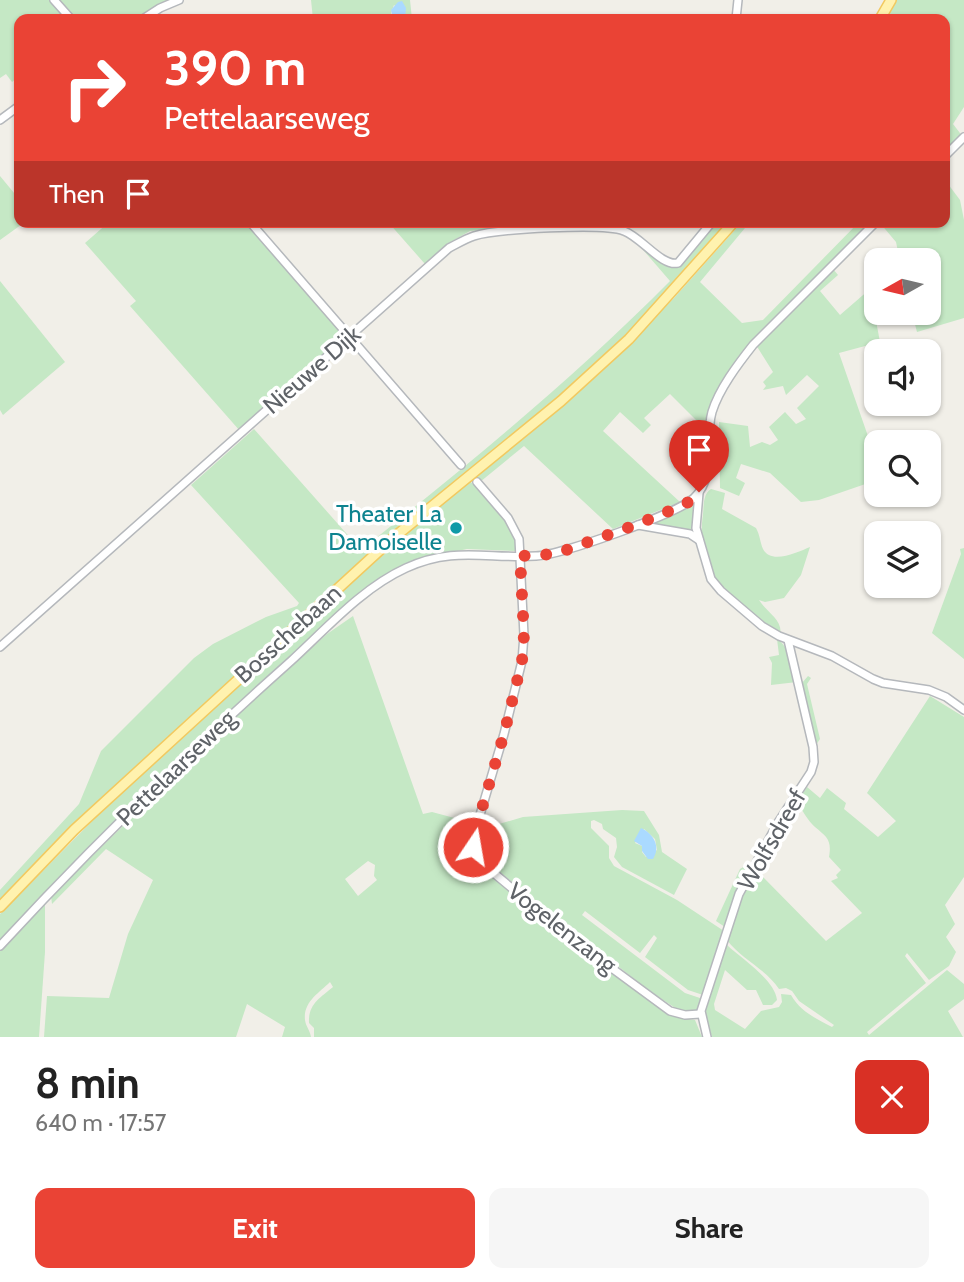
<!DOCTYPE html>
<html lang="en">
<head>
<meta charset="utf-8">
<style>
  body { margin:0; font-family:Cabin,sans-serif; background:#f6f6f6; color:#222; height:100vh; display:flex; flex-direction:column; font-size:26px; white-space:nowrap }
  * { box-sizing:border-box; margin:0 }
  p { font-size:23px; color:#767676 }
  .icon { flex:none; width:38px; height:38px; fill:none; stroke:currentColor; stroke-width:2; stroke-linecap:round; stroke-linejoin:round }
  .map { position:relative; height:1037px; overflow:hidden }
  .side { display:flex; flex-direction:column; background:#fff; flex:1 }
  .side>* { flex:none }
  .hud { position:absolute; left:14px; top:14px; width:936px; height:214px; border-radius:14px; box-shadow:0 2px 5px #0004; background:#ea4335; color:#fff; overflow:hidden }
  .needle { width:46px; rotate:262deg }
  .tools { position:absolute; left:864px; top:248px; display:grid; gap:14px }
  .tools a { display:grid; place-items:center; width:77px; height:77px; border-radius:14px; background:#fff; box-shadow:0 2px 5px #0004; font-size:35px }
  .pin { position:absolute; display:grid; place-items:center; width:60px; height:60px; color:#fff; margin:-72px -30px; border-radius:50% 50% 50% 0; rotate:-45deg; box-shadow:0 0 7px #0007 }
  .pin .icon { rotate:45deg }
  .me { position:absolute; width:77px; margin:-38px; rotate:12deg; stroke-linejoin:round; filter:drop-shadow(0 0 5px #0008) }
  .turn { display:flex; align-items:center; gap:24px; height:147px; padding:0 35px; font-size:32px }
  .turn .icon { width:91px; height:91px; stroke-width:2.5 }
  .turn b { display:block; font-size:49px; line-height:60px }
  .then { display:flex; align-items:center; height:66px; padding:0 35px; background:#0003; gap:14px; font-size:26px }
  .round { display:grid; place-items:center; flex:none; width:74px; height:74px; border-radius:14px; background:#f6f6f6 }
  .overview { display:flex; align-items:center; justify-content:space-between; height:119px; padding:0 35px }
  h1 { font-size:42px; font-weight:700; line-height:52px }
  .action { display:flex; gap:14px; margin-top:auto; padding:14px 35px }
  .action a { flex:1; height:80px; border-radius:14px; background:#ea4335; color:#fff; font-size:28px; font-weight:700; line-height:80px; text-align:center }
  .action a+a { background:#f6f6f6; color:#222 }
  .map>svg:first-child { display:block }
  .green { fill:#c5e8c5; fill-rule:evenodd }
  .water { fill:#aadaff }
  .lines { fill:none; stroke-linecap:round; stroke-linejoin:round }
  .minor-casing { stroke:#b5b8bc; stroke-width:10 }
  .major-casing { stroke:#f2c960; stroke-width:12 }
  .minor { stroke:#fff; stroke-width:7 }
  .major { stroke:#fff2af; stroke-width:9 }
  .route { stroke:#ea4335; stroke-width:12; stroke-dasharray:0 21.6 }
  .culture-dot { fill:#0f9aa8; stroke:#fff; stroke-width:2.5 }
  .labels { text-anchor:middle; stroke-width:7; stroke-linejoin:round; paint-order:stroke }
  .street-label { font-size:24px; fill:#5f6368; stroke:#fff }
  .culture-label { font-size:24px; fill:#0d838f; stroke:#fff; text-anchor:end }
</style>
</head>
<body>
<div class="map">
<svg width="964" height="1037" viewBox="0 0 964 1037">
  <rect width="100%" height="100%" fill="#f1efe8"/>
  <g class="green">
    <path d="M 0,0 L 49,0 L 66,19 L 19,19 L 19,76 L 12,82 L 6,74 L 0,78 Z"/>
    <path d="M 59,0 L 171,0 L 136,19 L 76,19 Z"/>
    <path d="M 311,0 L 410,0 L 412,19 L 405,19 L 406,15 L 394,5 L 391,13 L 393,19 L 313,19 Z"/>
    <path d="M 897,0 L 964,0 L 964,107 L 953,124 L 963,137 L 945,154 L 945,19 L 886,19 Z"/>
    <path d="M 0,176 L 19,199 L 19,222 L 25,222 L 0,240 Z"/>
    <path d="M 945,180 L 960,200 L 964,220 L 964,318 L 917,332 L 912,313 L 929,313 L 929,261 L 900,261 L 896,242 L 880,223 L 945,222 Z"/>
    <path d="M 109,222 L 246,222 C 261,239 341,326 343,339 L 240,431 L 130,306 L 136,301 L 85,243 Z"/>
    <path d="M 388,222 L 561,222 L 561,223 L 470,231 L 447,244 L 425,264 Z"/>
    <path d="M 716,222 L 733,222 L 662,302 L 595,367 L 318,598 L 0,904 L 0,890 L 79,804 L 101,751 L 194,658 L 213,644 L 266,617 L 297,606 L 299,603 L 191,485 L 254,429 L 361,550 C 468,465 574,378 670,281 L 638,244 C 649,251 661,264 673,267 L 678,264 Z"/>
    <path d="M 742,222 L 750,222 L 700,282 L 742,323 L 763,320 L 859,222 L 875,222 L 752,340 L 716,399 L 706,418 L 705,429 L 670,394 L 644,418 L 651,425 L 643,433 L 620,412 L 603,431 L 680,502 L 613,529 L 524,446 L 480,482 L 475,478 L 471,482 L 505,521 L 518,547 L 515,551 L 467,549 L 434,556 L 387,577 L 278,669 L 0,942 L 0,914 L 124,789 L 342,590 L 461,486 L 600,371 L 674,298 Z"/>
    <path d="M 833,269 L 838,275 L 820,291 L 840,315 L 870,289 L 880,342 L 839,353 L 877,462 L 877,480 L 819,500 L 801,502 L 770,473 L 741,464 L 736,478 L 745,483 L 739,496 L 720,488 L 719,422 L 748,426 L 750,447 L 762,442 L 770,445 L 778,440 L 769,427 L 785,412 L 796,424 L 806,419 L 797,408 L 819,386 L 807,375 L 786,395 L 783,386 L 763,390 L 766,386 L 763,382 L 773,372 L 756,345 Z"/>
    <path d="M 0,281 L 65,362 L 3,415 L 0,410 Z"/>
    <path d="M 711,489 L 725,493 L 722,509 L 756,528 C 760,535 760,542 763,549 C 771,565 798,552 810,547 L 801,575 L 784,598 L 765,602 L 759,600 C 767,613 784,620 780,636 C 734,600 694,581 703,514 C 704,504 703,494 711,489 Z"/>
    <path d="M 695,500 L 695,535 L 648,523 Z"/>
    <path d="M 964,548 L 964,659 L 932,633 L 961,554 L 960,549 Z"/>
    <path d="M 353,616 L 423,814 L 432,812 L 477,824 L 475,855 L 667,1011 L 676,1017 L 695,1020 L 702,1037 L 314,1037 L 314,1028 L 309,1023 C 308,1004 320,998 333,987 L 330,982 C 319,993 303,1002 305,1020 C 306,1027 310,1030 311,1037 L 282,1037 L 285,1027 L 247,1004 L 236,1037 L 44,1037 L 47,996 L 109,998 L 128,934 L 153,880 L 106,849 L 52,904 L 51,896 L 239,713 L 327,634 ZM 368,861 L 375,865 L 374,876 L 377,880 L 358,896 L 345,879 Z"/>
    <path d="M 777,639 C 790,647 793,668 797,682 L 771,685 L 772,663 L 769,657 L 779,655 Z"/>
    <path d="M 808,676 L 811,678 L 807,684 L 820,739 L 816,745 L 802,683 Z"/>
    <path d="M 930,696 L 964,717 L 964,877 L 945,905 L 955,924 L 946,937 L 956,952 L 949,966 L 929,980 L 907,953 L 905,956 L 926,983 L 867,1032 L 869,1035 L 947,970 L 964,984 L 964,999 L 948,1011 L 963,1037 L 712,1037 L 704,1011 L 727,945 C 742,959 775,980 777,1000 L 772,1005 L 763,1005 L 756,990 L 747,990 L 725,970 L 714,1004 L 715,1010 L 745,1029 L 761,1011 L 779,1007 L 782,1002 L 781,994 L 791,995 C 801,1012 815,1018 832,1027 L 834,1025 L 799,1001 L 792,991 L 786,988 L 779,989 C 766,969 741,959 727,940 L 740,900 L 755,869 L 826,941 L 862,913 L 831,881 L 838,878 L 836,875 L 841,870 L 829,857 C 832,840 827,837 815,827 C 808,821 802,810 797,802 L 807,787 L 820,798 L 827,788 L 846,803 L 844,809 L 878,837 L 896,821 L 867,793 Z"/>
    <path d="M 622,810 L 644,811 L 659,835 L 662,852 L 687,869 L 674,895 L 622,867 L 614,857 L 617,847 L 616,838 L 603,829 L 602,824 L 594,820 L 591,821 L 591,828 L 609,846 L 609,858 L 614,866 L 677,900 L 724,931 L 703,995 L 688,990 L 645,957 L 657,938 L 654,935 L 640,953 L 585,911 L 582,915 L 685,993 L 703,999 L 699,1007 L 695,1012 L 680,1011 L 648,990 L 487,862 C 476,850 479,838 483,824 L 499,824 L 523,817 ZM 644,829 L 655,839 L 657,850 L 646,857 L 642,852 L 642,846 L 635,843 Z"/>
    <path d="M 745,866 L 750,868 L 725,927 L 716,921 L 740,869 Z"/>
    <path d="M 45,903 L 45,952 L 39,1037 L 0,1037 L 0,951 Z"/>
  </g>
  <g class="water">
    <path d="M 402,1 L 406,8 L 405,19 L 393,19 L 391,10 L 398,2 Z"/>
    <path d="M 641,828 C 654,834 661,847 653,859 L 648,859 L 642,851 L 642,846 L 634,841 Z"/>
  </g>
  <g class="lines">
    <g class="minor-casing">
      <g id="minor">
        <path d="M 54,0 L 71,19"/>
        <path d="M 143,19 L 160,8 L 179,0"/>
        <path d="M 736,19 L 738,0"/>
        <path d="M 0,120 L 19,106"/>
        <path d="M 945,156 L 964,137"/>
        <path d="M 250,222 L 461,465"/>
        <path d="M 477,482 L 508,518 L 519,539 L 524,635 L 522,661 L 504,734 L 474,835 C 473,849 475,855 484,865 L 579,944 L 670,1011 L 685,1015 L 700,1014"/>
        <path d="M 699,493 L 696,528 L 711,579 L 721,591 L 762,626 L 779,636 L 832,656 L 873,679 L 883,683 L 929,690 L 946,697 L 964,710"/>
        <path d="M 638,525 L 690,534 L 699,540"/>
        <path d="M 0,647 L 449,248 C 457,244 465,239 474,236 C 496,229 604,223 624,231 C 641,237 662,267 678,263 L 712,222"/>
        <path d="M 0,946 C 92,846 190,751 291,661 C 326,629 362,588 406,568 C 453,546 487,559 536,556 C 561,555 677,514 694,498 C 717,476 704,440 712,412 C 719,389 738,364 753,345 L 876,222"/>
        <path d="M 707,1037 L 701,1011 L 739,894 L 779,821 L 811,772 L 814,762 L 813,747 L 788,640"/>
      </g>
    </g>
    <g class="major-casing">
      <g id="major">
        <path d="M 880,19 L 891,0"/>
        <path d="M 0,907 L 74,830 L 392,539 L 561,401 L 629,339 L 734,222"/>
      </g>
    </g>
    <use href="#minor" class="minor"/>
    <use href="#major" class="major"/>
  </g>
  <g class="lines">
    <path class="route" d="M 473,847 L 474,835 L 504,734 L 522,661 L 524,635 L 520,556 L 555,554 L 638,524 L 686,504 L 699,492"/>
  </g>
  <circle class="culture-dot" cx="456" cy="528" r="7"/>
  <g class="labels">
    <g class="street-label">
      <text transform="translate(312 370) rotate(-41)" y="8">Nieuwe Dijk</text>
      <text transform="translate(288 634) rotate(-42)" y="8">Bosschebaan</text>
      <text transform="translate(176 768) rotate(-44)" y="8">Pettelaarseweg</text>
      <text transform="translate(772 840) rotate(-60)" y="8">Wolfsdreef</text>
      <text transform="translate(562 928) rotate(38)" y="8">Vogelenzang</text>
    </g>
    <g class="culture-label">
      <text x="442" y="522">Theater La<tspan x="442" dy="28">Damoiselle</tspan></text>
    </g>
  </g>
</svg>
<div class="tools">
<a><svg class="needle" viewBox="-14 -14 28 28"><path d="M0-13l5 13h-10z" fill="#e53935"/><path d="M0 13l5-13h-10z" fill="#767676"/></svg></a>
<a><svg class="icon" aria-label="sound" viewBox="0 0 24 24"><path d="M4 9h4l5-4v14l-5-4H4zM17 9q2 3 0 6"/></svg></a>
<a><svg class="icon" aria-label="search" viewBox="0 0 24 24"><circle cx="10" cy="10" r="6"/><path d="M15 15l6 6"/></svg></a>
<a><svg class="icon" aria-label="layers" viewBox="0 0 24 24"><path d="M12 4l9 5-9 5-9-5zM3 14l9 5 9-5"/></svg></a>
</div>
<div class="pin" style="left:699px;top:492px;background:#d93025"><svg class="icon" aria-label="arrive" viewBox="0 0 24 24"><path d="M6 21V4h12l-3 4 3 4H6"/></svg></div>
<svg class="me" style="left:473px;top:847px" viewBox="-20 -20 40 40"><circle r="17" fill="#ea4335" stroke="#fff" stroke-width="3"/><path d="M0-11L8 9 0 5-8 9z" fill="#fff"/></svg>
<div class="hud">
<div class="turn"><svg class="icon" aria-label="right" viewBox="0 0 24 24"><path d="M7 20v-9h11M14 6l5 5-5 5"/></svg><div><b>390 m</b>Pettelaarseweg</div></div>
<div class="then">Then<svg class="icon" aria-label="arrive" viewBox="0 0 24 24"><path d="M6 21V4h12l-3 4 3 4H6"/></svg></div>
</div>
</div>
<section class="side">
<div class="overview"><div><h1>8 min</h1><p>640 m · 17:57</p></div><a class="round" style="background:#d93025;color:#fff"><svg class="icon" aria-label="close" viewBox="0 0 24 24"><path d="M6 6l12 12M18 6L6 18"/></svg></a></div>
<div class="action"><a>Exit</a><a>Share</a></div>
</section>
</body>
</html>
